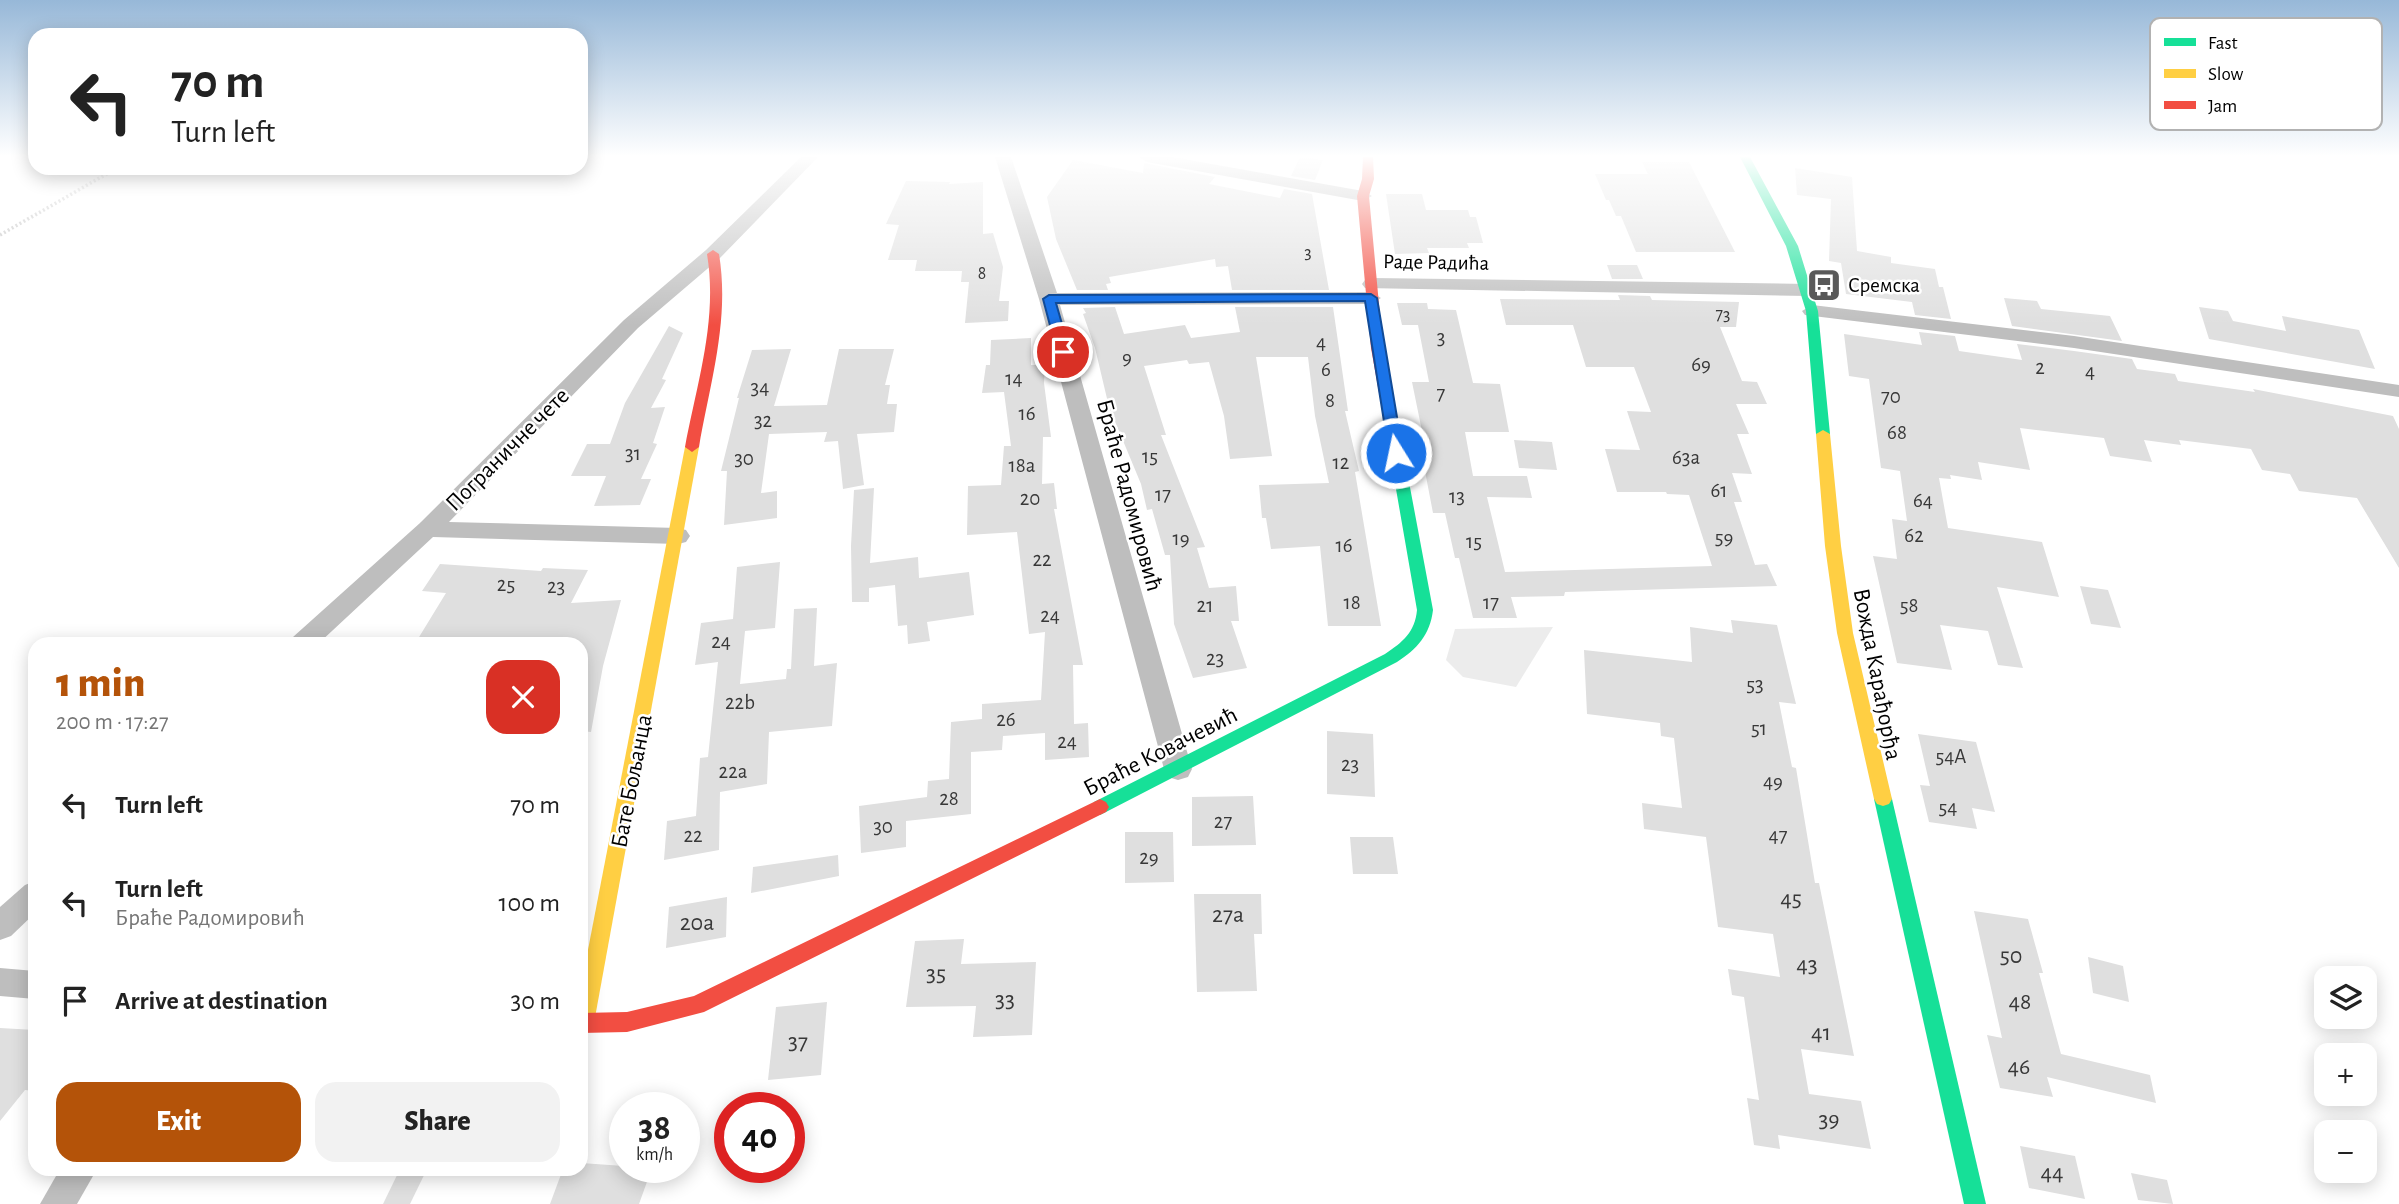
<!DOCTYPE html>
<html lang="en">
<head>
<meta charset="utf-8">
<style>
  body { margin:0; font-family:"Alegreya Sans",sans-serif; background:#f2f2f2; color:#222; height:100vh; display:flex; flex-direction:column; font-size:26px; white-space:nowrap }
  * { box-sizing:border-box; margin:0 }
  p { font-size:23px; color:#767676 }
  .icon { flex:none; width:38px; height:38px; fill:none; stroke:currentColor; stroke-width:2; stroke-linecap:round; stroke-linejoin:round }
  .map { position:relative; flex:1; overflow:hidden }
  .details { position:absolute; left:28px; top:637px; width:560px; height:539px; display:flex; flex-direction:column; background:#fff; border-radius:21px; box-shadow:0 4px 18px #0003 }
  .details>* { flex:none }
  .banner { position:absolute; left:28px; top:28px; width:560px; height:147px; border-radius:21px; box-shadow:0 4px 18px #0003; background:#fff; color:#222; overflow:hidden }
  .buttons { position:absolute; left:2314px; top:966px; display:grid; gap:14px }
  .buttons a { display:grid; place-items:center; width:63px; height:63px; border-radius:14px; background:#fff; box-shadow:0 4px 18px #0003; font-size:35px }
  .speed { position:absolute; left:609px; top:1092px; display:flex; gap:14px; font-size:35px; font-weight:700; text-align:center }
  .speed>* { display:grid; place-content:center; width:91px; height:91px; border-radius:50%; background:#fff; box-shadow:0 4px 18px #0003; line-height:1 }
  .speed small { font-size:18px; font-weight:400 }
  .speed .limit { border:10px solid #d22; background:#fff; color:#111 }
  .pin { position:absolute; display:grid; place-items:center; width:60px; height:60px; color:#fff; margin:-30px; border:4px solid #fff; border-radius:50%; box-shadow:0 2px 7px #0007 }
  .me { position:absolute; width:77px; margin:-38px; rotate:350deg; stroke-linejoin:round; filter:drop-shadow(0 0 5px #0008) }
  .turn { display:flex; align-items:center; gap:24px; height:147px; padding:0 28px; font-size:32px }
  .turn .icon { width:91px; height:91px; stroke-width:2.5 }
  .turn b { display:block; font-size:49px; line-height:60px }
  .round { display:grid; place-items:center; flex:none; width:74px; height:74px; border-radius:21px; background:#f2f2f2 }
  .summary { display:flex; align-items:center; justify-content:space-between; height:119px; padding:0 28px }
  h1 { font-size:42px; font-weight:800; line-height:52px; color:#b45309 }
  .action { display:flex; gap:14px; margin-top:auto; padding:14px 28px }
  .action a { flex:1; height:80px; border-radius:21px; background:#b45309; color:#fff; font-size:28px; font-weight:800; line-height:80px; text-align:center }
  .action a+a { background:#f2f2f2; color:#222 }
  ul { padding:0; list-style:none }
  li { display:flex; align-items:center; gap:21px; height:98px; padding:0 28px }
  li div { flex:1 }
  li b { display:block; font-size:26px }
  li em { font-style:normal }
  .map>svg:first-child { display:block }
  .green { fill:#ececec }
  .building { fill:#dfdfdf }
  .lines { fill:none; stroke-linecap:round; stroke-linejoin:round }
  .path { stroke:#b9b9b9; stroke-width:3.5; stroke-dasharray:2 2.5; stroke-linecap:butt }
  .street { fill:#bebebe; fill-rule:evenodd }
  .fast { fill:#16e098; fill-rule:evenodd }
  .slow { fill:#ffcf43; fill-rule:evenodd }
  .jam { fill:#f24e42; fill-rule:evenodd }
  .route { fill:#1a73e8; stroke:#114b97; stroke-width:2 }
  .labels { text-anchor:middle; stroke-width:5; stroke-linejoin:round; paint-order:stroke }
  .far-number-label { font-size:18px; fill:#383838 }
  .far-street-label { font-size:21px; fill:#000; stroke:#fff }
  .far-poi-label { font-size:21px; fill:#000; stroke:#fff; text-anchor:start }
  .number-label { font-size:21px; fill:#383838 }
  .street-label { font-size:24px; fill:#000; stroke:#fff }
  .near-number-label { font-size:24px; fill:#383838 }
  .key { fill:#fff; stroke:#b2b2b2; stroke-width:2 }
  .key-label { font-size:19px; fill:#000 }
</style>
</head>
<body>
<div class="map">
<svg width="2399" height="1204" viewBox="0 0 2399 1204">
  <rect width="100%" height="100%" fill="#fff"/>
  <path class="green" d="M 1553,627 L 1516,687 L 1463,677 L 1446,660 L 1455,629 Z"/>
  <g class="building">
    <path d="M 1300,157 L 1323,160 L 1315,180 L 1291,176 Z"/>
    <path d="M 1073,160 L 1143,173 L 1144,163 L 1215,177 L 1209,184 L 1280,198 L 1284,189 L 1312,194 L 1329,290 L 1232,290 L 1228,266 L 1216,267 L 1215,259 L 1109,277 L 1111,283 L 1106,284 L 1108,290 L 1077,290 L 1056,239 L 1047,197 Z"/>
    <path d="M 1642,162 L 1689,162 L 1735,252 L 1636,252 L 1621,216 L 1616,216 L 1609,200 L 1606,200 L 1595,174 L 1648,174 Z"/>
    <path d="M 1795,168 L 1852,177 L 1857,251 L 1891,257 L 1891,263 L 1935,269 L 1939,287 L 1943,287 L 1951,319 L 1915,315 L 1912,302 L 1846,294 L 1841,263 L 1829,261 L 1831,199 L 1797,195 Z"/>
    <path d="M 906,181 L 950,182 L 949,184 L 983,182 L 983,234 L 993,233 L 1003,267 L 999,301 L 1009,301 L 1008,321 L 965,323 L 969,282 L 961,282 L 962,271 L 915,271 L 917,260 L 888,260 L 899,225 L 886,224 Z"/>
    <path d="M 1386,194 L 1422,194 L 1426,210 L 1468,210 L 1470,217 L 1476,217 L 1483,243 L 1467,243 L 1469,248 L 1427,248 L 1429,253 L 1395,254 Z"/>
    <path d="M 1607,265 L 1637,265 L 1643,279 L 1612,279 Z"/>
    <path d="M 1618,295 L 1650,296 L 1652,300 L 1739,302 L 1736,327 L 1720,327 L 1742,381 L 1757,382 L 1767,404 L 1736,404 L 1749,434 L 1737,434 L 1752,474 L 1732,473 L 1742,502 L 1734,502 L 1755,565 L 1767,564 L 1777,586 L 1565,592 L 1564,596 L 1511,597 L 1517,618 L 1473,618 L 1459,558 L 1455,558 L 1445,513 L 1433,513 L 1424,466 L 1420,466 L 1416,441 L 1424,441 L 1412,382 L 1429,382 L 1418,325 L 1402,325 L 1397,303 L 1427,303 L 1428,309 L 1456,310 L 1473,383 L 1500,384 L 1509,432 L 1465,432 L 1473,476 L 1527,476 L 1532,498 L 1487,497 L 1505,572 L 1712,566 L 1689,495 L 1667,494 L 1666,492 L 1617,492 L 1605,449 L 1640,450 L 1627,411 L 1651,412 L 1634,367 L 1586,367 L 1573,325 L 1506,325 L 1500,299 L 1620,300 Z"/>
    <path d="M 2004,298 L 2037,301 L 2041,309 L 2110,316 L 2122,341 L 2012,326 Z"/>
    <path d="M 1115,307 L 1124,334 L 1185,325 L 1191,338 L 1240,332 L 1235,307 L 1333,307 L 1348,411 L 1345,411 L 1359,471 L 1355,472 L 1381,626 L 1328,626 L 1320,546 L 1271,549 L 1266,518 L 1262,518 L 1259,485 L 1329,483 L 1315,416 L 1308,357 L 1256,357 L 1272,456 L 1230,459 L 1224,416 L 1209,362 L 1189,364 L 1187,360 L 1144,366 L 1166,435 L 1161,435 L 1205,547 L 1197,548 L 1209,588 L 1236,586 L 1239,621 L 1231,621 L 1247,668 L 1193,678 L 1174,624 L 1170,555 L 1165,555 L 1152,509 L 1147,510 L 1141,484 L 1109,407 L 1095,348 L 1083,314 L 1086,313 L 1083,308 Z"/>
    <path d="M 2199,307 L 2228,311 L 2233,321 L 2286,331 L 2282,316 L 2359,330 L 2375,369 L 2209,339 Z"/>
    <path d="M 669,326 L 683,333 L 662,379 L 666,380 L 651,408 L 665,407 L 653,443 L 657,444 L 641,479 L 651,479 L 640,505 L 594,506 L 606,476 L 571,476 L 587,444 L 610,444 L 625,403 Z"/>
    <path d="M 1919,332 L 1955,336 L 1959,351 L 2022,360 L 2017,344 L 2074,351 L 2132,359 L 2137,369 L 2175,374 L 2178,381 L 2255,392 L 2253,389 L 2393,416 L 2399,429 L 2399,568 L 2357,498 L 2299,491 L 2290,474 L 2262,470 L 2251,449 L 2179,440 L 2181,445 L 2144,440 L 2152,462 L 2110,456 L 2104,438 L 2020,428 L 2030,470 L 1978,462 L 1982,480 L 1950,475 L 1951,479 L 1939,478 L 1948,528 L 2042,542 L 2059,597 L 1997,587 L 2023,668 L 1998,665 L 1988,631 L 1940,625 L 1952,670 L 1897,663 L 1873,556 L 1897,559 L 1892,519 L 1907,521 L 1900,471 L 1881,468 L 1869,379 L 1849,376 L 1844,334 L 1922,345 Z"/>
    <path d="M 1031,338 L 1031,365 L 1045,365 L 1044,383 L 1051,437 L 1043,437 L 1042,484 L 1054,483 L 1057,509 L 1054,509 L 1083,665 L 1073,665 L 1074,724 L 1088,723 L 1089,757 L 1045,760 L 1045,733 L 1003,736 L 1002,750 L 971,752 L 971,814 L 906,821 L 906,847 L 861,853 L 859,806 L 927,797 L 928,781 L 949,779 L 951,722 L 982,719 L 982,704 L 1041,700 L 1045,632 L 1029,634 L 1017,532 L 967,535 L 968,486 L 1001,485 L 1004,446 L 1011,446 L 1004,392 L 982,393 L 986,365 L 990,365 L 991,340 Z"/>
    <path d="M 791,349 L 774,406 L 827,405 L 839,349 L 894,349 L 885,385 L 890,385 L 887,404 L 897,404 L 894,432 L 857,434 L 864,485 L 843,489 L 838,441 L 824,442 L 827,432 L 769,434 L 761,493 L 777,491 L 777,518 L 724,525 L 727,471 L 721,471 L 739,398 L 737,398 L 752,350 Z"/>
    <path d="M 1514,440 L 1552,442 L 1557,470 L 1519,468 Z"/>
    <path d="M 874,488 L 870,563 L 918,557 L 919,578 L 969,572 L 974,615 L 927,622 L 930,641 L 908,644 L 907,625 L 898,626 L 895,585 L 869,588 L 869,602 L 852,602 L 851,546 L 854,490 Z"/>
    <path d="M 780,562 L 775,628 L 745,631 L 740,684 L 786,679 L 787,669 L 791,669 L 794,609 L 817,608 L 814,666 L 837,663 L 832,726 L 769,732 L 767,784 L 720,792 L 719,850 L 664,860 L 667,821 L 696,816 L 700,758 L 708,757 L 718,662 L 695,665 L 701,623 L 733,619 L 737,567 Z"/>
    <path d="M 440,564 L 541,571 L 543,568 L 588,570 L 571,603 L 621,600 L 603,666 L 591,732 L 581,731 L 581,644 L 416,642 L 446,593 L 422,591 Z"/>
    <path d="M 2080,586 L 2108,590 L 2121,628 L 2091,624 Z"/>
    <path d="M 1731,620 L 1777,625 L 1796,704 L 1779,702 L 1792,767 L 1796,768 L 1815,883 L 1819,883 L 1854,1056 L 1801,1049 L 1809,1094 L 1861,1101 L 1871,1149 L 1778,1135 L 1780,1149 L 1754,1145 L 1747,1098 L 1759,1100 L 1744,997 L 1732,995 L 1728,969 L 1780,977 L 1773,934 L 1718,927 L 1706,837 L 1644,829 L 1642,803 L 1682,808 L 1674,738 L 1661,736 L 1660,723 L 1587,714 L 1584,650 L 1692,662 L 1690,627 L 1733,633 Z"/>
    <path d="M 1327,731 L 1373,734 L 1375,797 L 1327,794 Z"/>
    <path d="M 1918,734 L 1976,742 L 1995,812 L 1972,808 L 1977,829 L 1929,822 L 1920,785 L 1930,786 Z"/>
    <path d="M 1253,796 L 1256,845 L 1192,846 L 1192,797 Z"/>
    <path d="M 1125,832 L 1173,832 L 1174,882 L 1125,883 Z"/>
    <path d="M 1350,837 L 1393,837 L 1398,874 L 1353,874 Z"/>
    <path d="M 838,855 L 839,876 L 751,893 L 753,867 Z"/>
    <path d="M 1194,894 L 1261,894 L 1262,934 L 1254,934 L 1257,991 L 1197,992 Z"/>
    <path d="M 727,897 L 726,937 L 666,948 L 669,907 Z"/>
    <path d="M 1974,911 L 2028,919 L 2043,973 L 2039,973 L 2061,1054 L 2150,1075 L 2156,1103 L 2047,1077 L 2053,1097 L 2000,1088 L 1987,1035 L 2002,1038 Z"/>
    <path d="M 964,939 L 961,964 L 1036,962 L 1032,1035 L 973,1037 L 976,1006 L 906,1007 L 915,941 Z"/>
    <path d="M 2088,957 L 2123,966 L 2129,1002 L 2093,993 Z"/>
    <path d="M 827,1002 L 821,1075 L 768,1080 L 776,1007 Z"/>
    <path d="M 0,1028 L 35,1030 L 35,1091 L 25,1090 L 0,1121 Z"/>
    <path d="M 2020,1146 L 2075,1156 L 2085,1199 L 2029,1188 Z"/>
    <path d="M 581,1163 L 652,1168 L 639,1204 L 550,1204 L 563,1169 L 581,1169 Z"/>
    <path d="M 400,1169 L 427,1169 L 410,1204 L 383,1204 Z"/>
    <path d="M 2131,1173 L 2167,1180 L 2173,1204 L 2138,1200 Z"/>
  </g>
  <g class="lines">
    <path class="path" d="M 0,235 L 117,168"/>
    <g class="street">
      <path d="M 801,157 L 818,157 L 720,258 L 638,328 L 449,522 L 678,528 L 686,530 L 690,536 L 686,542 L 678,544 L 433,537 L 318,644 L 289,644 L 293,637 L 420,523 L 624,320 L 706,250 Z"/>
      <path d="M 995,157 L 1011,157 L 1057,293 L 1371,292 L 1381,298 L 1371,304 L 1060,305 L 1192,769 L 1188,777 L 1178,780 L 1168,777 L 1164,769 L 1039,299 Z"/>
      <path d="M 1139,157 L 1172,157 L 1363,191 L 1372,196 L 1363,201 L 1147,162 Z"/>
      <path d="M 1372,278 L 1808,284 L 1818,290 L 1808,296 L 1365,288 L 1362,284 L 1365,280 Z"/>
      <path d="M 1812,305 L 2074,336 L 2399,385 L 2399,397 L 2074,348 L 1805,315 L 1802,311 Z"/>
      <path d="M 35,881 L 35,913 L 11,936 L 0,940 L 0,907 L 25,885 Z"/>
      <path d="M 0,968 L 35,971 L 35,999 L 0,996 Z"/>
      <path d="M 60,1169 L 97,1169 L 77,1204 L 40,1204 Z"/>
    </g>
    <g class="fast">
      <path d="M 1740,157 L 1750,157 L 1798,246 L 1818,311 L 1830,434 L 1828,437 L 1818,437 L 1816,434 L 1806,311 L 1786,246 Z"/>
      <path d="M 1399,461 L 1406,466 L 1433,610 C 1430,635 1417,649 1397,662 L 1106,812 L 1100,815 L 1094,812 L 1091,807 L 1094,802 L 1385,654 C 1403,642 1415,632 1417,610 L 1392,466 Z"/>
      <path d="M 1883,792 L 1889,794 L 1892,799 L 1986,1204 L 1964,1204 L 1874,799 L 1877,794 Z"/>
    </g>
    <g class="slow">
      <path d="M 1823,430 L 1830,434 L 1841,546 L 1853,633 L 1892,799 L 1889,804 L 1883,806 L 1877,804 L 1874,799 L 1837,633 L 1825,546 L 1816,434 Z"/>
      <path d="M 692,442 L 699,447 L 594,1023 L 591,1030 L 584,1033 L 581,1032 L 581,986 L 685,447 Z"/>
    </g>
    <g class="jam">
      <path d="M 1363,157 L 1373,157 L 1374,179 L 1369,196 L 1383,348 L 1406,466 L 1399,471 L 1392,466 L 1371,348 L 1357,196 L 1362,179 Z"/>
      <path d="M 713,250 L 719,254 C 730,320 710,383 699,447 L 692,452 L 685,447 C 697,383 718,320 707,254 Z"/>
      <path d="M 1100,799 L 1106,802 L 1109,807 L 1106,812 L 704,1012 L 627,1032 L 581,1033 L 581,1013 L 627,1012 L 694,996 Z"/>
    </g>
  </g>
  <linearGradient id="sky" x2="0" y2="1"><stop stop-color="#97b8d8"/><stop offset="0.48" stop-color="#fff"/><stop offset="1" stop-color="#fff" stop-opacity="0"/></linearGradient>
  <rect width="2399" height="325" fill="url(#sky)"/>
  <path class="route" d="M 1371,294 L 1377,298 L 1403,453 L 1396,457 L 1389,453 L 1365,301 L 1056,303 L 1070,352 L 1063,356 L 1057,352 L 1043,299 L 1049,295 Z"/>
  <defs>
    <g id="bus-square" transform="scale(1.75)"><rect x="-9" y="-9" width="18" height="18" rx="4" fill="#595959" stroke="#fff"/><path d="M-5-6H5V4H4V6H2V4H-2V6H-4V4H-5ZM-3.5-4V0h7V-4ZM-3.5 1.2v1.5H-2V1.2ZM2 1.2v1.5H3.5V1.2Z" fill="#fff"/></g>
  </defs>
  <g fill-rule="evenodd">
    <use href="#bus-square" x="1824" y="285"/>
  </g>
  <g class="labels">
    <g class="far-number-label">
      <text x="1308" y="258">3</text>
      <text x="982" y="279">8</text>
      <text x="1723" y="320">73</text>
    </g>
    <g class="far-street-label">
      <text transform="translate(1436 262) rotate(1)" y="7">Раде Радића</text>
    </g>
    <g class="far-poi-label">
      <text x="1848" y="292">Сремска</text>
    </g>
    <g class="number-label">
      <text x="1441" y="344">3</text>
      <text x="1321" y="349">4</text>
      <text x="1127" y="364">9</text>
      <text x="1701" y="371">69</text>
      <text x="2040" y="374">2</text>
      <text x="1326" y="376">6</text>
      <text x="2090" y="378">4</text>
      <text x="1014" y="385">14</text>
      <text x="760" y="394">34</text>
      <text x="1441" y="400">7</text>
      <text x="1891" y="403">70</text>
      <text x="1330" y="407">8</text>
      <text x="1027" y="420">16</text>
      <text x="763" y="427">32</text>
      <text x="1897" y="439">68</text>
      <text x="633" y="460">31</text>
      <text x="1150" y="463">15</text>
      <text x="1686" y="464">63a</text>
      <text x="744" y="465">30</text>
      <text x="1341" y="469">12</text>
      <text x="1022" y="472">18a</text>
      <text x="1719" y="497">61</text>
      <text x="1163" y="501">17</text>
      <text x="1457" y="503">13</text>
      <text x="1030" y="505">20</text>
      <text x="1923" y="507">64</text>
      <text x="1914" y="542">62</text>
      <text x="1724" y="544">59</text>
      <text x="1181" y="545">19</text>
      <text x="1474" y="548">15</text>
      <text x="1344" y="552">16</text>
      <text x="1042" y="566">22</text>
      <text x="506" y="591">25</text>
      <text x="556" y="593">23</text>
      <text x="1352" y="609">18</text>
      <text x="1491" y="609">17</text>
      <text x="1205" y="612">21</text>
      <text x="1909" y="612">58</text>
      <text x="1050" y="622">24</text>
      <text x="721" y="648">24</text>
      <text x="1215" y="665">23</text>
      <text x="1755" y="691">53</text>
      <text x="740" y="709">22b</text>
      <text x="1006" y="726">26</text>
      <text x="1759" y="735">51</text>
      <text x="1067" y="748">24</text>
      <text x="1951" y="763">54A</text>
      <text x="1350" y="771">23</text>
      <text x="733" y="778">22a</text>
      <text x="1773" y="788">49</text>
      <text x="949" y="805">28</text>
      <text x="1948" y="814">54</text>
      <text x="1223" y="828">27</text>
      <text x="883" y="833">30</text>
      <text x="693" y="842">22</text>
      <text x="1778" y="842">47</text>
      <text x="1149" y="864">29</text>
    </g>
    <g class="street-label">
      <text transform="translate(507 449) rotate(-45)" y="8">Пограничне чете</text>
      <text transform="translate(1130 495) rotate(75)" y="8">Браће Радомировић</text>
      <text transform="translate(1878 674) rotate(79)" y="8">Вожда Карађорђа</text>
      <text transform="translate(1160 751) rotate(-27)" y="8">Браће Ковачевић</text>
      <text transform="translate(631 781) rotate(-79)" y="8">Бате Бољанца</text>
    </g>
    <g class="near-number-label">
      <text x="1791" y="906">45</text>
      <text x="1228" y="922">27a</text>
      <text x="697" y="930">20a</text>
      <text x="2011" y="963">50</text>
      <text x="1807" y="972">43</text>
      <text x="936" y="981">35</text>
      <text x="1005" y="1007">33</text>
      <text x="2020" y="1009">48</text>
      <text x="1821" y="1040">41</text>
      <text x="798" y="1049">37</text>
      <text x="2019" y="1074">46</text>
      <text x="1829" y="1127">39</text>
      <text x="2052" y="1180">44</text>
    </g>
  </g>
  <rect x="2150" y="18" width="232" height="112" rx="10" class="key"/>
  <rect x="2164" y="38" width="32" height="8" fill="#16e098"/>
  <rect x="2164" y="69" width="32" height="9" fill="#ffcf43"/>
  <rect x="2164" y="101" width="32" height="8" fill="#f24e42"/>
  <g class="key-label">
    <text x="2208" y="49">Fast</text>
    <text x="2208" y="80">Slow</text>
    <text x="2208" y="112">Jam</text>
  </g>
</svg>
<div class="buttons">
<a><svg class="icon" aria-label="layers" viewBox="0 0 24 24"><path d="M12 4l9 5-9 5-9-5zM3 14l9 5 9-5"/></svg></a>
<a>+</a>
<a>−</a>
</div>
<div class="speed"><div>38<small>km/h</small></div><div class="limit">40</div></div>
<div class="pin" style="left:1063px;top:352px;background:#d93025"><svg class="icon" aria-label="arrive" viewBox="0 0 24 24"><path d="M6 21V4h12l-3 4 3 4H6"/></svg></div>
<svg class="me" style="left:1396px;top:453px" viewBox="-20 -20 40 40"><circle r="17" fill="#1a73e8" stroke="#fff" stroke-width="3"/><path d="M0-11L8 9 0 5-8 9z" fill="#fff"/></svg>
<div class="banner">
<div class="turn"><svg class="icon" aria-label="left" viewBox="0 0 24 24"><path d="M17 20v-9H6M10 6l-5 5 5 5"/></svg><div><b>70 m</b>Turn left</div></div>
</div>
<section class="details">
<div class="summary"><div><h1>1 min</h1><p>200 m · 17:27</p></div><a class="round" style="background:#d93025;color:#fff"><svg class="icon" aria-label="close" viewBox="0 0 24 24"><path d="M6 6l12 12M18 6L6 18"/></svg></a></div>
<ul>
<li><svg class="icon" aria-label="left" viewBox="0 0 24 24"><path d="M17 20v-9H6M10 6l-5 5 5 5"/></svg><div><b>Turn left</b></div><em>70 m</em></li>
<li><svg class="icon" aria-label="left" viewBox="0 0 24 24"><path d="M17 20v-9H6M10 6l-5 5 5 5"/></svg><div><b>Turn left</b><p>Браће Радомировић</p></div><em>100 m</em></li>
<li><svg class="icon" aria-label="arrive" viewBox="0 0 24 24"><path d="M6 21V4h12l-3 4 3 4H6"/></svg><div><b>Arrive at destination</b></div><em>30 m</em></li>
</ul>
<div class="action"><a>Exit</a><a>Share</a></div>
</section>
</div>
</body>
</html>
